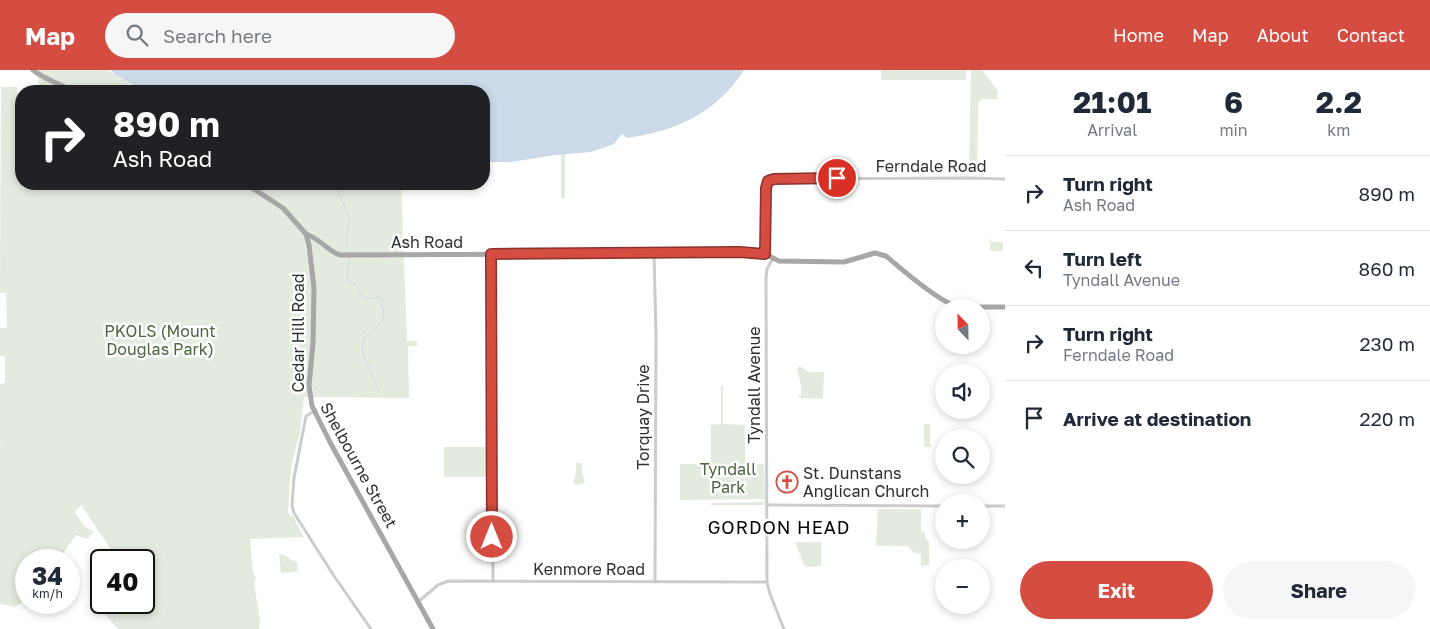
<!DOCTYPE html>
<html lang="en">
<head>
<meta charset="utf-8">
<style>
  body { margin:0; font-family:"Golos Text",sans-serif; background:#f6f6f7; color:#1f2937; height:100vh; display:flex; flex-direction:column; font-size:19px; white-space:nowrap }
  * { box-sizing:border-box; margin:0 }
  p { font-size:16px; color:#747a83 }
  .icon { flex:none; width:28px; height:28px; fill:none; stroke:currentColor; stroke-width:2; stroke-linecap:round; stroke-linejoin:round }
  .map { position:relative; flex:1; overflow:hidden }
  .drawer { display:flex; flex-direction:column; background:#fff; width:425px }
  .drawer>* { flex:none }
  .banner { position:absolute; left:15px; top:15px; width:475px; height:105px; border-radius:20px; box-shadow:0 2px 8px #0003; background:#202124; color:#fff; overflow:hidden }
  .needle { width:32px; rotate:338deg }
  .buttons { position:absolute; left:935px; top:229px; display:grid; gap:10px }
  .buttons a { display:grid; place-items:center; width:55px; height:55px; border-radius:50%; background:#fff; box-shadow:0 2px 8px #0003; font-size:25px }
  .speed { position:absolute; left:15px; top:479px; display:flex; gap:10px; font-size:25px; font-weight:700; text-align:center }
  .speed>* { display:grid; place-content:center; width:65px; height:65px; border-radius:50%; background:#fff; box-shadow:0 2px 8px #0003; line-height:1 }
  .speed small { font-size:12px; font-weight:400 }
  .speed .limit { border:2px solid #111; border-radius:8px; background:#fff; color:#111 }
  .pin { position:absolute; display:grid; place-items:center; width:42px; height:42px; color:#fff; margin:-21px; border:2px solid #fff; border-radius:50%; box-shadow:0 1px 5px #0007 }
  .me { position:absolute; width:55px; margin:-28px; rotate:0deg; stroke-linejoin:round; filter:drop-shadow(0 0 4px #0008) }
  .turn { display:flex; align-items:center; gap:18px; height:105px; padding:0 15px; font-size:22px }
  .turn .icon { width:65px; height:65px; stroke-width:2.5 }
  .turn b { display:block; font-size:35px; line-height:42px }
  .eta { display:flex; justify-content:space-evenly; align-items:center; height:85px; text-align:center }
  .eta b { font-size:30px; font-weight:700; line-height:35px }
  .button { display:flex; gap:10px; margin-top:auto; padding:10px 15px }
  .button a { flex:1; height:58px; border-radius:30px; background:#d54c41; color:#fff; font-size:20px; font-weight:700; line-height:58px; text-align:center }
  .button a+a { background:#f6f6f7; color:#1f2937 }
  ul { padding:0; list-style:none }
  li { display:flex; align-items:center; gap:15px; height:75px; padding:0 15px; border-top:1px solid #e0e1e3 }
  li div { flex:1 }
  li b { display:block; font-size:19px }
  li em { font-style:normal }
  header { display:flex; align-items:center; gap:30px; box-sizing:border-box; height:70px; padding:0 25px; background:#d54c41; color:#fff }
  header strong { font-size:24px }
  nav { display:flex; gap:28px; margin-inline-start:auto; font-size:18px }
  .search { width:350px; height:45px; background:#f6f6f7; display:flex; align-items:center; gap:12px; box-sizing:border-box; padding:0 18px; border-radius:28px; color:#747a83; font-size:19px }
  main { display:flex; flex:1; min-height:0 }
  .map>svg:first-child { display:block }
  .green { fill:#e3eade }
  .water { fill:#cbd9e9 }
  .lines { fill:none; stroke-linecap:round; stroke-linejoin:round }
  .stream { stroke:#cbd9e9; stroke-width:1 }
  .minor { stroke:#ccc; stroke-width:3 }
  .major { stroke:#a7a7a7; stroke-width:5 }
  .route-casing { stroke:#8a312a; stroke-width:12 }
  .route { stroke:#d54c41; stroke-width:9 }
  .labels { text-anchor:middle; stroke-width:5; stroke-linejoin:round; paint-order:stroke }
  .street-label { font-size:16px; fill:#2f2f2f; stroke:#fff }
  .park-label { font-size:16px; fill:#4c6640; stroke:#fff }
  .poi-label { font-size:16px; fill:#2f2f2f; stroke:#fff; text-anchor:start }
  .neighbourhood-label { font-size:18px; letter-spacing:1px; fill:#000; stroke:#fff }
</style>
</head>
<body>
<header>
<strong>Map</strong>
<div class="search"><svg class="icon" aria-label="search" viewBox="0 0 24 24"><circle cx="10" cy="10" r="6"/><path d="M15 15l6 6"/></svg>Search here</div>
<nav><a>Home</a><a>Map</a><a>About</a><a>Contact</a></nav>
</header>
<main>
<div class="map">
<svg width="1005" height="559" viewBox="0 0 1005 559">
  <rect width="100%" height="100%" fill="#fff"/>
  <g class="green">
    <path d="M 38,0 L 107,0 L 141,21 L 39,21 Z"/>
    <rect x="881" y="0" width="85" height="10"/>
    <path d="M 971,0 L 982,0 L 998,21 L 997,27 L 1000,29 L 982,29 L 978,33 L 977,105 L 971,105 L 969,104 Z"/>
    <path d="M 1,17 L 17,17 L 17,31 L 21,31 L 21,114 L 401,114 L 407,271 L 417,271 L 417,276 L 408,276 L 409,328 L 304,327 L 300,363 L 291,397 L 288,442 L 290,446 L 293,446 L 304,467 L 250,469 L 253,502 L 256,507 L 254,513 L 260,551 L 259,559 L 118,559 L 103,542 L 103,533 L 114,533 L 128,544 L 136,542 L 144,532 L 144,490 L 118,490 L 81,435 L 75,442 L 84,456 L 94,462 L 87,469 L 76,465 C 69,474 65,482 57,490 L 26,490 L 26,532 L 32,533 L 29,536 L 23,532 L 15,537 L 0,534 L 0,374 L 2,372 L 0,372 L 0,314 L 5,313 L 5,286 L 0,286 L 0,258 L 7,258 L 6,223 L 0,223 Z"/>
    <path d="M 561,84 L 565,84 L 565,129 L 561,128 Z"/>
    <path d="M 988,168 L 992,172 L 1003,172 L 1003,181 L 990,181 L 990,172 Z"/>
    <path d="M 799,296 L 810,302 L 824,302 L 823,329 L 799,328 L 799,325 L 801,325 L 801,315 L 797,299 Z"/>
    <path d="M 721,316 L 723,316 L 723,354 L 745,355 L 745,394 L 764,394 L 765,429 L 680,430 L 680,394 L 711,394 L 711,355 L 721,354 Z"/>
    <path d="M 924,354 L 930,354 L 930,374 L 932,377 L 924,377 Z"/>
    <rect x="444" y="377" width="44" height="30"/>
    <path d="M 576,393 L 582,393 L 582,403 L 585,412 L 578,415 L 573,413 L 576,403 Z"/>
    <path d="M 764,432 L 764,435 L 711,435 L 711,433 Z"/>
    <path d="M 878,439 L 921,439 L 921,461 L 925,462 L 925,467 L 929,472 L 929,495 L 921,496 L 921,484 L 915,483 L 907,476 L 876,476 Z"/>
    <path d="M 795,472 L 821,472 L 821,496 L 807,497 L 804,495 Z"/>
    <path d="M 279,484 C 287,484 290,491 297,492 L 298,501 L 281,503 Z"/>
  </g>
  <path class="water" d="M 111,0 L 744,0 C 716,43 677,61 627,68 L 622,64 L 614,74 L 591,82 L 555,85 L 511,92 L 484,92 L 484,21 L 143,21 L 114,4 Z"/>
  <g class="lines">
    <g class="stream">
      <path d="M 335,114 L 350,149 L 346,172 L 350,182"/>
      <path d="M 350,186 L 347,207 L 348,211 L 355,214 L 366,229 L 381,227 L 383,229 L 381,234 C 390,250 376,258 365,267 L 362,281 L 379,322"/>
    </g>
    <g class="minor">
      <path d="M 654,183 L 656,265 L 655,512"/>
      <path d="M 491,184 L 493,511"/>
      <path d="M 765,184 L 766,116 L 768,112 L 772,109 L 971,108 L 1005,109"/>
      <path d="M 773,188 L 767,199 L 766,209 L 767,512 L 770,524 L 784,559"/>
      <path d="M 316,340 L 306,346 L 294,408 L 292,435 L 294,443 L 334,506 L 371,559"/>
      <path d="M 767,435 L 944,436"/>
      <path d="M 981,436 L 1005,436"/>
      <path d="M 418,532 L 438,515 L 448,511 L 767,512"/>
    </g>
    <g class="major">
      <path d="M 33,0 C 45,10 60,13 72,21"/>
      <path d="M 246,114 L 283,138 L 306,164 L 309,175 L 314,218 L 313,273 L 309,316 L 312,336 L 331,374 L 433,559"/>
      <path d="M 306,164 C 322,170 326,180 340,185 L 756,183 L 763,183 L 779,191 L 844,192 L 875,183 L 886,186 C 901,199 941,234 959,237 L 1005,237"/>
    </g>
  </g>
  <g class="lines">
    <g class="route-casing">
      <path id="route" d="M 492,467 L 491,184 L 740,182 L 765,184 L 766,118 L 768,111 L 774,109 L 837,108"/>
    </g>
    <use href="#route" class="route"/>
  </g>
  <defs>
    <g id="church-ring" transform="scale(1.125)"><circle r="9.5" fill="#fff" stroke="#d54c41" stroke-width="1.5"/><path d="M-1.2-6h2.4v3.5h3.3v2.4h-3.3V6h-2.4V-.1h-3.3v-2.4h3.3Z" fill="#d54c41"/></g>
  </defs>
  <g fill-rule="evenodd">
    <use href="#church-ring" x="787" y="412"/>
  </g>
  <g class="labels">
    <g class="street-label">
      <text x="931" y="102">Ferndale Road</text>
      <text x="427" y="178">Ash Road</text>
      <text transform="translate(298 263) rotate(-90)" y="6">Cedar Hill Road</text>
      <text transform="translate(754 315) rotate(-90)" y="6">Tyndall Avenue</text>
      <text transform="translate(643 347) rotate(-90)" y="6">Torquay Drive</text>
      <text transform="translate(359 395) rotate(61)" y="6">Shelbourne Street</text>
      <text x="589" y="505">Kenmore Road</text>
    </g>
    <g class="park-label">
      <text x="160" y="267">PKOLS (Mount<tspan x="160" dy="18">Douglas Park)</tspan></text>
      <text x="728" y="405">Tyndall<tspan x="728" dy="18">Park</tspan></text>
    </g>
    <g class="poi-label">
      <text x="803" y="409">St. Dunstans<tspan x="803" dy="18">Anglican Church</tspan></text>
    </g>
    <g class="neighbourhood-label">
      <text x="779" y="464">GORDON HEAD</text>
    </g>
  </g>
</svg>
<div class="buttons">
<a><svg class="needle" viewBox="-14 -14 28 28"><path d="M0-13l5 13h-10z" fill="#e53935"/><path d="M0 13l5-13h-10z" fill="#747a83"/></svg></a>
<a><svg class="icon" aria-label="sound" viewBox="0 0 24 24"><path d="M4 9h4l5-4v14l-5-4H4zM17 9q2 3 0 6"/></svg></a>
<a><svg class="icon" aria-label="search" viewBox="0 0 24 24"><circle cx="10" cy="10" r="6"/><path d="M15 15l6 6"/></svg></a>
<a>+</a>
<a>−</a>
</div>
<div class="speed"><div>34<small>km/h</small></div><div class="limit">40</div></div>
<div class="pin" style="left:837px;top:108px;background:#d93025"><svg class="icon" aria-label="arrive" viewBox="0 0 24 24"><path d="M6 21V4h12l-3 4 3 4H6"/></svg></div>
<svg class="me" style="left:492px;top:467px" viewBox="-20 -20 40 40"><circle r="17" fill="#d54c41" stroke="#fff" stroke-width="3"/><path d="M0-11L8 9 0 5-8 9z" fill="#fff"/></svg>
<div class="banner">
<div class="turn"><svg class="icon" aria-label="right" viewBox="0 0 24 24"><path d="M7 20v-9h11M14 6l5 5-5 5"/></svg><div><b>890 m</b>Ash Road</div></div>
</div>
</div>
<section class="drawer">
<div class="eta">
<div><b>21:01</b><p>Arrival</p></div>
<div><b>6</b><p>min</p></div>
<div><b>2.2</b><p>km</p></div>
</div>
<ul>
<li><svg class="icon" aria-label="right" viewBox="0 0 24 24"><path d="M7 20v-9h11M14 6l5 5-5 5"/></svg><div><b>Turn right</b><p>Ash Road</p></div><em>890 m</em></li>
<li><svg class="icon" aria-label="left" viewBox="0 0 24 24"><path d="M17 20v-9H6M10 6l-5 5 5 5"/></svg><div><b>Turn left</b><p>Tyndall Avenue</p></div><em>860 m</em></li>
<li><svg class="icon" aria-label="right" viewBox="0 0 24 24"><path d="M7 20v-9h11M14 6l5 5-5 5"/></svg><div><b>Turn right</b><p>Ferndale Road</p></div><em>230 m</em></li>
<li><svg class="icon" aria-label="arrive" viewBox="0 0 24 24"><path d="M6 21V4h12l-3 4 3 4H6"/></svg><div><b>Arrive at destination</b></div><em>220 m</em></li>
</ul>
<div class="button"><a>Exit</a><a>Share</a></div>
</section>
</main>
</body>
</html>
